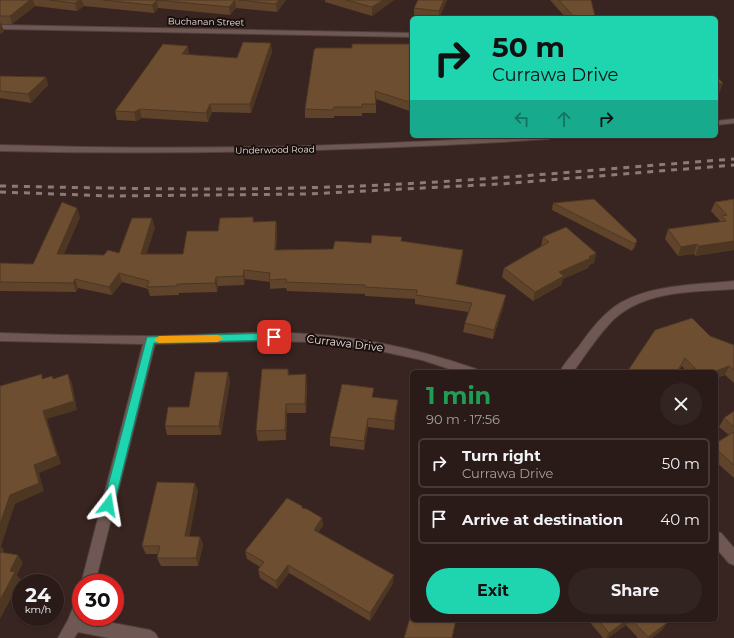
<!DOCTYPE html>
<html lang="en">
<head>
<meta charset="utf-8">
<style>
  body { margin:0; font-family:Montserrat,sans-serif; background:#322421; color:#f1f3f6; height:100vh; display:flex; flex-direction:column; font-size:15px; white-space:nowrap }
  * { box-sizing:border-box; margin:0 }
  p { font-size:13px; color:#a5a1a2 }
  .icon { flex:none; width:22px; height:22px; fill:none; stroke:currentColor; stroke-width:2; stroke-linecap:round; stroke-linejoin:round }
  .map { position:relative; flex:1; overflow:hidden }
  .panel { position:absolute; left:410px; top:370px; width:308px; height:252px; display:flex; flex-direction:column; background:#2a1b18; border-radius:6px; box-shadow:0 1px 3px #0004,0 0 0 1px #463937 }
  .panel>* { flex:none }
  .hud { position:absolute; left:410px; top:16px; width:308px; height:122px; border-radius:6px; box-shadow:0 1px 3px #0004,0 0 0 1px #463937; background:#1ed5b0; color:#111; overflow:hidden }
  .speed { position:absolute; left:12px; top:574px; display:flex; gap:8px; font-size:20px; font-weight:700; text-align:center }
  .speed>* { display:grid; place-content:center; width:52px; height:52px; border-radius:50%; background:#2a1b18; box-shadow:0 1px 3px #0004,0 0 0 1px #463937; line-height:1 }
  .speed small { font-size:10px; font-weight:400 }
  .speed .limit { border:6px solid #d22; background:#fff; color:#111 }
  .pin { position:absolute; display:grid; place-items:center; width:34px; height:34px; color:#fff; margin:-17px; border-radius:8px; box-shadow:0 2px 6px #0006 }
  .me { position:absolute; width:44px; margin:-22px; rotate:14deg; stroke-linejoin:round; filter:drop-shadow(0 0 3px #0008) }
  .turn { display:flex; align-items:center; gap:14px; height:84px; padding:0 16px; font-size:18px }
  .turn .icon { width:52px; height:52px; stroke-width:2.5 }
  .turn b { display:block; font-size:28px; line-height:34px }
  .lanes { display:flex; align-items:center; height:38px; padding:0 16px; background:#0003; justify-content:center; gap:20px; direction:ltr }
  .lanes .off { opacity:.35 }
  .round { display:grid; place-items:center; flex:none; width:42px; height:42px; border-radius:21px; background:#322421 }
  .overview { display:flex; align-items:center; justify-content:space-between; height:68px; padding:0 16px }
  h1 { font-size:24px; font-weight:700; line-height:30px; color:#1e9e55 }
  .button { display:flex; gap:8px; margin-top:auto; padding:8px 16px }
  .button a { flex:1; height:46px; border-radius:24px; background:#1ed5b0; color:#111; font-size:16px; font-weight:700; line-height:46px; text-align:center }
  .button a+a { background:#322421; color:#f1f3f6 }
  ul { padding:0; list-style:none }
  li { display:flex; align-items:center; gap:12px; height:50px; margin:0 8px 6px; padding:0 8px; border:2px solid #463937; border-radius:6px }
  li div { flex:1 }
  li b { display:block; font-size:15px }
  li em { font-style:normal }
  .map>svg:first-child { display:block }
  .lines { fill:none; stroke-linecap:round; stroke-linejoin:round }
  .minor-casing { stroke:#50403c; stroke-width:2 }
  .secondary-casing { stroke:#50403c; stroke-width:2 }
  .minor { fill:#6f5853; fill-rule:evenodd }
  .secondary { fill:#6f5853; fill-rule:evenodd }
  .rail { stroke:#8b7b77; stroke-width:3; stroke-dasharray:6 6; stroke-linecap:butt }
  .wall { fill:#5f432a }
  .shaded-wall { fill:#4d3722 }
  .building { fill:#6e4e31; stroke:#4d3722 }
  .route { fill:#1ed5b0; stroke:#148a72 }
  .slow { fill:#f59e0b }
  .labels { text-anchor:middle; stroke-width:4; stroke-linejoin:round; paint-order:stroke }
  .far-street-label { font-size:9px; fill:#ede0dc; stroke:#19100e }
  .street-label { font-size:11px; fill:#ede0dc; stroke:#19100e }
</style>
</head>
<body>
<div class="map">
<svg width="734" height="638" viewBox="0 0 734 638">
  <rect width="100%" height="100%" fill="#382420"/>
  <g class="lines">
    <g class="minor-casing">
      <g id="minor">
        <path d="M 0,25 L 412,33 L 412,37 L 0,29 Z"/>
        <path d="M 734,281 L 734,289 C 694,292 646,290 614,319 C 598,335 586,354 573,372 L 560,372 C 565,362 573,354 580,345 C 591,329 604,313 620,303 C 654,284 697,285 734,281 Z"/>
        <path d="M 0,333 C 50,335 101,336 151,336 C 197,336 244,331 290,333 C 354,335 416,348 476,369 L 478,372 L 459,372 L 422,360 L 371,349 L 313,342 L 267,341 L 155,344 L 95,583 L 81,584 L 143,344 L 0,341 Z"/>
        <path d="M 716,532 L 721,533 L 734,548 L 734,565 L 729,563 L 716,548 Z"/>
        <path d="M 81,598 L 81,617 L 150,630 L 155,633 L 158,638 L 109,638 L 78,632 L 74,638 L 58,638 L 68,620 L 76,600 Z"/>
      </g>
    </g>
    <g class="secondary-casing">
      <g id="secondary">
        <path d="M 734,119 L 734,123 L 716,125 L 716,121 Z"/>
        <path d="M 512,136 L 553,136 L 549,139 C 366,151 183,155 0,151 L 0,145 C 171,150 342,148 512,136 Z"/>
      </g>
    </g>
    <use href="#minor" class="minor"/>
    <use href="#secondary" class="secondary"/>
    <g class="rail">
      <path d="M 0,186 C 109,188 219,191 329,187 C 464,183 599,169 734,159"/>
      <path d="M 0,192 L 111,196 L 308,194 L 500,184 L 734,165"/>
    </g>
  </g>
  <g class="wall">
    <path d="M 0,0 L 286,0 L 277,12 L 236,8 L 230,15 L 158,8 L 154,13 L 84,6 L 77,11 L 35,6 L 12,24 L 1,24 L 4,31 L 0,34 Z"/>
    <path d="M 325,0 L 394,0 L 372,16 L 325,2 Z"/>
    <path d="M 418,0 L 447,0 L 439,18 L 414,15 L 414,8 Z"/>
    <path d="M 550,0 L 591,0 L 595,16 L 595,18 L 566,18 Z"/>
    <path d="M 412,44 L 412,112 L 376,99 L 376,113 L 362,113 L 362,116 L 334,116 L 334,118 L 305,118 L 305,109 Z"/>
    <path d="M 272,52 L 251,113 L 212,112 L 208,122 L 142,118 L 136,121 L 117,120 L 115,111 L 189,54 L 188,55 L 237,58 Z"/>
    <path d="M 0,76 L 46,77 L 48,85 L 31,103 L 0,98 Z"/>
    <path d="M 734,199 L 734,250 L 695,256 L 694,254 L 678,256 L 665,239 L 668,229 L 719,222 L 720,221 L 711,211 L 715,202 Z"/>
    <path d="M 553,203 L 637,240 L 635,247 L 632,251 L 552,210 Z"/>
    <path d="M 80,217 L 64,254 L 104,255 L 119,253 L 155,227 L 146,254 L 183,254 L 218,231 L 253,217 L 254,222 L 276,221 L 277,230 L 276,250 L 333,249 L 371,243 L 401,241 L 463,250 L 462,259 L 457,284 L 504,304 L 493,339 L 463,332 L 465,323 L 468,312 L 415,304 L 415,299 L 365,296 L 365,294 L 287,291 L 286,288 L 270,289 L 270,282 L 245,279 L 244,285 L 218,286 L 217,292 L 179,293 L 179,295 L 150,296 L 148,289 L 122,282 L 112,295 L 78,288 L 76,292 L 0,291 L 0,263 L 33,264 Z"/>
    <path d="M 543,237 L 596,253 L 594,263 L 589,265 L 588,268 L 563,279 L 561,285 L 533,301 L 502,277 L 504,268 L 541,246 Z"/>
    <path d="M 710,336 L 734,345 L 734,383 L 725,375 L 716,378 L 716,372 L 687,372 L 682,366 L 678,372 L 627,372 Z"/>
    <path d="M 288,369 L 289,375 L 307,384 L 306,413 L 287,413 L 286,440 L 258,441 L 256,431 Z"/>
    <path d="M 230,381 L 221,435 L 167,435 L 165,426 L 189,407 Z"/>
    <path d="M 374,397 L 397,409 L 394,430 L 368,427 L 364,450 L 330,446 L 330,437 Z"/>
    <path d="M 734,411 L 734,478 L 716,462 L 716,443 L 729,435 L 719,427 L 724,418 Z"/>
    <path d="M 195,483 L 198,491 L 189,536 L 200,537 L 203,545 L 198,566 L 161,566 L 157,558 L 158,554 L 146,554 L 142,546 Z"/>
    <path d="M 302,508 L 322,518 L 323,526 L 318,532 L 393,583 L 370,621 L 289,573 L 277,589 L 260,578 L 258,570 L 260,567 L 247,559 L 245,551 Z"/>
    <path d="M 588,620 L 664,620 L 662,630 L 652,638 L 638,638 L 626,625 L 608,638 L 603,638 Z"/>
  </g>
  <g class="shaded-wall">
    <path d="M 30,0 L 33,0 L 35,6 L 12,24 L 10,16 Z"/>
    <path d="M 79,0 L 82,0 L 84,6 L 77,11 L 75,3 Z"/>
    <path d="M 157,0 L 158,8 L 154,13 L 152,5 Z"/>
    <path d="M 235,0 L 236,8 L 230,15 L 229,7 Z"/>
    <path d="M 279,0 L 286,0 L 277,12 L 276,4 Z"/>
    <path d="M 383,0 L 394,0 L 372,16 L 372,7 Z"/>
    <path d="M 444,0 L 447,0 L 439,18 L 439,11 Z"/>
    <path d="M 0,23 L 1,23 L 4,31 L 0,34 Z"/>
    <path d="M 271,43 L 272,52 L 251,113 L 250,104 Z"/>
    <path d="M 188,46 L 189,54 L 183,63 L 182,54 Z"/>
    <path d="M 46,77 L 48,85 L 31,103 L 28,94 Z"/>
    <path d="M 723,83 L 720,92 L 716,92 L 716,84 Z"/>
    <path d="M 210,104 L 212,112 L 208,122 L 206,113 Z"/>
    <path d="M 140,109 L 142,118 L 136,121 L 134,112 Z"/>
    <path d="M 77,208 L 80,217 L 60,263 L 57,254 Z"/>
    <path d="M 152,218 L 155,227 L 144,263 L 141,254 Z"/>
    <path d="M 276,221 L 277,230 L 276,259 L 275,250 Z"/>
    <path d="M 637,240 L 635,247 L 632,251 L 635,244 Z"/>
    <path d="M 734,241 L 734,250 L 695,256 L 699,246 Z"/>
    <path d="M 697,244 L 694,254 L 678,256 L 681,247 Z"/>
    <path d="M 463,250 L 462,259 L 455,293 L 456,284 Z"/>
    <path d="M 596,253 L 594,263 L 589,265 L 588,268 L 563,279 L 561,285 L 533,301 L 535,292 L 559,272 Z"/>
    <path d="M 244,270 L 245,279 L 244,285 L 243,276 Z"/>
    <path d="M 119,273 L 122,282 L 112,295 L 109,287 Z"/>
    <path d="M 216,277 L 218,286 L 217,292 L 215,283 Z"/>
    <path d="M 75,279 L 78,288 L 76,292 L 73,283 Z"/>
    <path d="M 506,295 L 504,304 L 493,339 L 494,330 Z"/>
    <path d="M 685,358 L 678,372 L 677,372 Z"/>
    <path d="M 729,366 L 725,375 L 716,378 L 716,372 L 713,372 Z"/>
    <path d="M 228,372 L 230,381 L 221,435 L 219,426 Z"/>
    <path d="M 68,374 L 72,383 L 77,410 L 47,419 L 61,464 L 39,473 L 44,491 L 15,504 L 1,546 L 4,550 L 0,558 L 0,524 L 10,495 L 34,465 L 43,411 Z"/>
    <path d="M 306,374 L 307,384 L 306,413 L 305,404 Z"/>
    <path d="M 398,400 L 397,409 L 394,430 L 394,421 Z"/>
    <path d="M 286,404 L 287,413 L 286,440 L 285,430 Z"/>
    <path d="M 368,418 L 368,427 L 364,450 L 364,441 Z"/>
    <path d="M 195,483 L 198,491 L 188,545 L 185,536 Z"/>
    <path d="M 322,518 L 323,526 L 314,538 L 314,530 Z"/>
    <path d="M 200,537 L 203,545 L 198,566 L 196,558 Z"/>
    <path d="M 18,555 L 23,563 L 17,575 L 21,580 L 0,619 L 0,600 L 10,571 Z"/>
    <path d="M 288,565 L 289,573 L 277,589 L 276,581 Z"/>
    <path d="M 394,575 L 393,583 L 370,621 L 370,613 Z"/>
    <path d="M 627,620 L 629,620 L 626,625 L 608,638 L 606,638 L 609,633 Z"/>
    <path d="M 667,623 L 662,630 L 652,638 L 648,638 Z"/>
  </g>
  <g class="building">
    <path d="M 0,0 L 30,0 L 10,16 L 0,16 Z"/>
    <path d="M 49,0 L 79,0 L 75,3 Z"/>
    <path d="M 103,0 L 157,0 L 152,5 Z"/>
    <path d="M 157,0 L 235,0 L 229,7 Z"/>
    <path d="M 239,0 L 279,0 L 276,4 Z"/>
    <path d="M 346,0 L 383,0 L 372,7 Z"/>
    <path d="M 418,0 L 444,0 L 439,11 L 414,8 Z"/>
    <path d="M 559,0 L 591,0 L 595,16 L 573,16 Z"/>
    <path d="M 243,42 L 271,43 L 250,104 L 210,104 L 206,113 L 140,109 L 134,112 L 115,111 L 163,44 L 188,46 L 182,54 L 237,58 Z"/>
    <path d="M 352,44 L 412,44 L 412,103 L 375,91 L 376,104 L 362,104 L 362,107 L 334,107 L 333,110 L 305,109 L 314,50 L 316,48 L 352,48 Z"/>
    <path d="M 0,76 L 46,77 L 28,94 L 0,91 Z"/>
    <path d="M 716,76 L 723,83 L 716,84 Z"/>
    <path d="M 594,199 L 637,240 L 635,244 L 553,203 Z"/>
    <path d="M 734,199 L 734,241 L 699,246 L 697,244 L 681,247 L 668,229 L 726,221 L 722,216 L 727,215 L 715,202 Z"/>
    <path d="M 62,202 L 77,208 L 57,254 L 104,255 L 108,250 L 119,253 L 132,218 L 152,218 L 141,254 L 183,254 L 187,231 L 218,231 L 220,218 L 253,217 L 253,222 L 276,221 L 275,250 L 333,249 L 335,241 L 371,243 L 372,235 L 402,237 L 401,241 L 463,250 L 456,284 L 506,295 L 494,330 L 465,323 L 472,303 L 416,295 L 417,290 L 365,287 L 365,285 L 286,282 L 286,279 L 269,280 L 270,273 L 244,270 L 243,276 L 216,277 L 215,283 L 177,284 L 177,286 L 147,287 L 149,281 L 119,273 L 109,287 L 75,279 L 73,283 L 0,282 L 0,263 L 33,264 Z"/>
    <path d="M 566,227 L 596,253 L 589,257 L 591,258 L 559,272 L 564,276 L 535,292 L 504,268 L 549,242 L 543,237 Z"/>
    <path d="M 692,318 L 710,336 L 734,345 L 734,370 L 729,366 L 713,372 L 699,372 L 685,358 L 677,372 L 627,372 L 655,330 Z"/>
    <path d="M 262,369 L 288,369 L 288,375 L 306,374 L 305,404 L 286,404 L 285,430 L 256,431 Z"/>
    <path d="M 195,372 L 228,372 L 219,426 L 165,426 L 168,407 L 189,407 Z"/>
    <path d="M 42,374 L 42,379 L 52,376 L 53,379 L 68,374 L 74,401 L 43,411 L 57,456 L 34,465 L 39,483 L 10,495 L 0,524 L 0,386 Z"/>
    <path d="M 342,384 L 374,388 L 372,397 L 398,400 L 394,421 L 368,418 L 364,441 L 330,437 Z"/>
    <path d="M 734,411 L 734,427 L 724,418 Z"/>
    <path d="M 734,432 L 734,465 L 716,449 L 716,443 Z"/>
    <path d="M 157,482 L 195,483 L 185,536 L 200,537 L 196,558 L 157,558 L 160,546 L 142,546 Z"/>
    <path d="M 287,498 L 302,506 L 302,508 L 307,509 L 322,518 L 314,530 L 394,575 L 370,613 L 288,565 L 276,581 L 258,570 L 264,562 L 245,551 Z"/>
    <path d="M 0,552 L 18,555 L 10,571 L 15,572 L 0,600 Z"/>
    <path d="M 412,611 L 412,620 L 456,620 L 452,638 L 404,638 Z"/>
    <path d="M 598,620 L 627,620 L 609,633 Z"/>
    <path d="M 632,620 L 664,620 L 667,623 L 648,637 Z"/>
  </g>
  <path class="route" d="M 274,333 L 279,337 L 274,340 L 154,343 L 114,505 L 112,509 L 108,510 L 104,509 L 103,505 L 147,337 Z"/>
  <path class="slow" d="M 218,335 L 223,338 L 218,342 L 159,343 L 154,340 L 159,336 Z"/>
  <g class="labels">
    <g class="far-street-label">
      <text transform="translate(206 22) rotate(1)" y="3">Buchanan Street</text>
      <text transform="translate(275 150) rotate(-1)" y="3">Underwood Road</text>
    </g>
    <g class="street-label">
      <text transform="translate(345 343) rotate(7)" y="4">Currawa Drive</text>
    </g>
  </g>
</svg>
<div class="speed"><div>24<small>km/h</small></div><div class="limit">30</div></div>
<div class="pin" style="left:274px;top:337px;background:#d93025"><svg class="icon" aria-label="arrive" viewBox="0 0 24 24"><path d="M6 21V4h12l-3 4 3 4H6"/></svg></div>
<svg class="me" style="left:108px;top:505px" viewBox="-20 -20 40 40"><path d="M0-17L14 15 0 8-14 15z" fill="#1ed5b0" stroke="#fff" stroke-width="4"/></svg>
<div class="hud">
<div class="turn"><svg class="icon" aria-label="right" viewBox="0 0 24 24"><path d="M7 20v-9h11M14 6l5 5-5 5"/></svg><div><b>50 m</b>Currawa Drive</div></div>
<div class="lanes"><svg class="icon off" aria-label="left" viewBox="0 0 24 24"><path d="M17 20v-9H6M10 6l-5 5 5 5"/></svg><svg class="icon off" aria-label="ahead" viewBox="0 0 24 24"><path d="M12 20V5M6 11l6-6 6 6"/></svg><svg class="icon" aria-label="right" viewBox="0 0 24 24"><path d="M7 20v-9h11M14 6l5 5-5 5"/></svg></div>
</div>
<section class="panel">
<div class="overview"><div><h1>1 min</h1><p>90 m · 17:56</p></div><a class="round"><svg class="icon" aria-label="close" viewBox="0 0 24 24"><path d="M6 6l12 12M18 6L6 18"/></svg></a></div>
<ul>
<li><svg class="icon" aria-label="right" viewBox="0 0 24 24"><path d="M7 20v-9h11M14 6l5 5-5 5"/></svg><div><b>Turn right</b><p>Currawa Drive</p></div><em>50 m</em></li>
<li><svg class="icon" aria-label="arrive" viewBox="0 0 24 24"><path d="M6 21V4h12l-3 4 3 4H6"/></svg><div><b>Arrive at destination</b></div><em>40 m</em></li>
</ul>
<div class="button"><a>Exit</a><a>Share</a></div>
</section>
</div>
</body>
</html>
